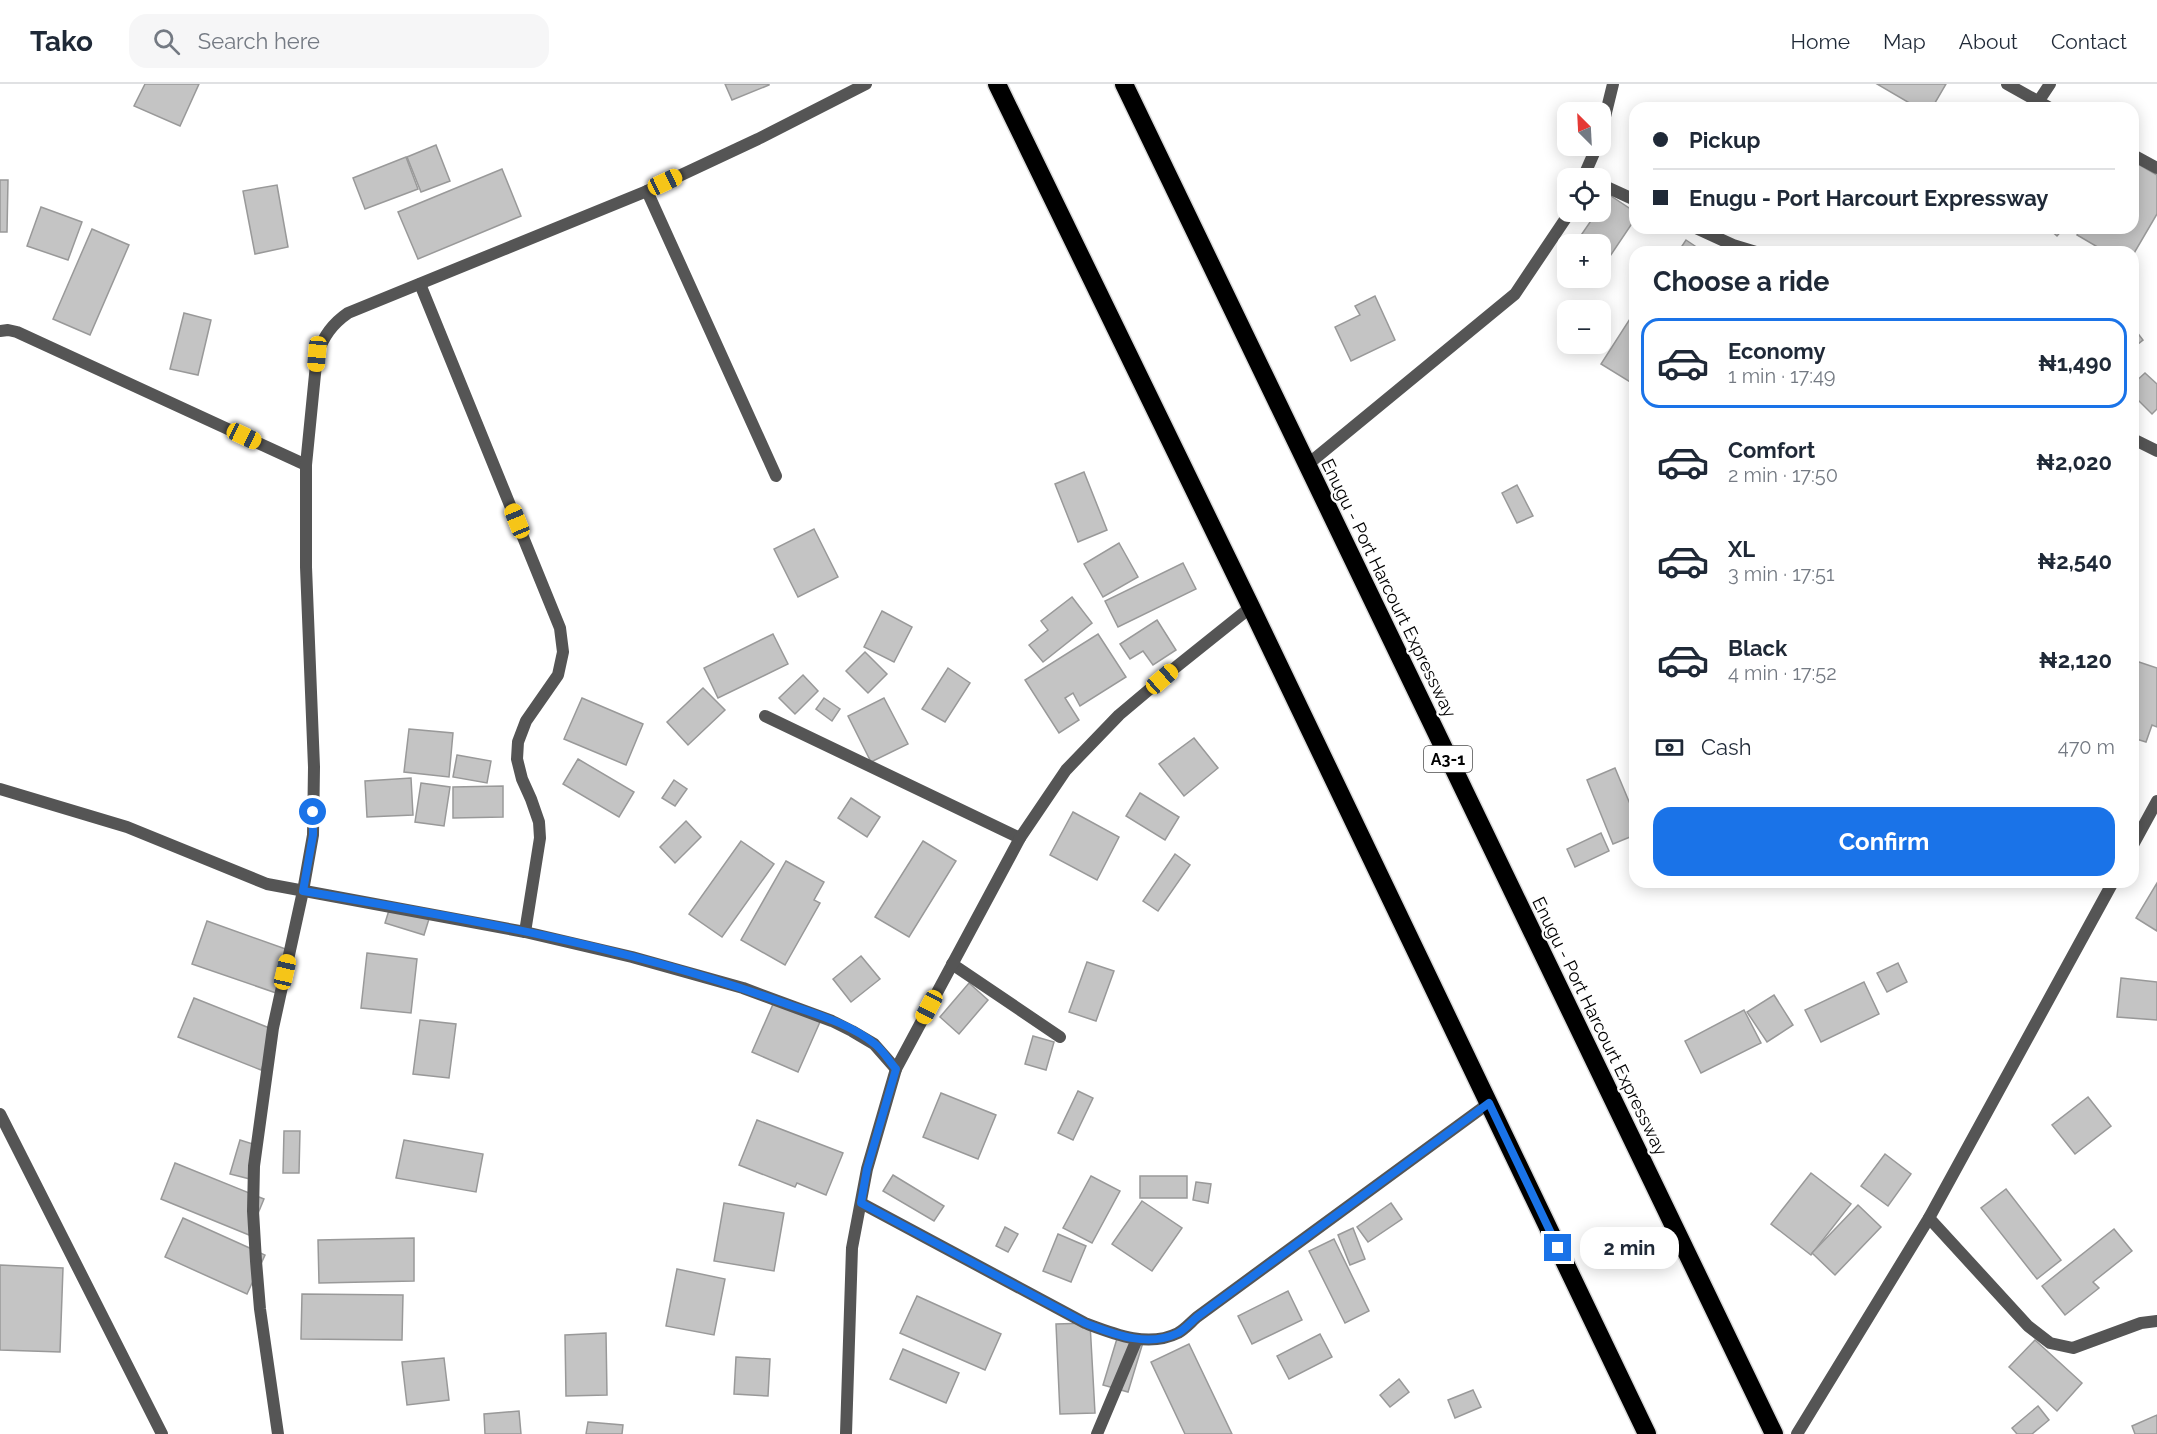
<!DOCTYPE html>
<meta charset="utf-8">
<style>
body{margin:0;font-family:Raleway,sans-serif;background:#f6f6f7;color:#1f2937;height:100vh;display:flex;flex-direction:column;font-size:22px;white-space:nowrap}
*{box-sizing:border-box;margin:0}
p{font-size:20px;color:#747a83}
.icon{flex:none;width:33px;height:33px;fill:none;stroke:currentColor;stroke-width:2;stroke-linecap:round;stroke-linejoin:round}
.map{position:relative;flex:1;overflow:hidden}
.drawer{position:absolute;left:1629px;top:162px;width:510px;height:642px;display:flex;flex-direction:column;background:#fff;border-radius:18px;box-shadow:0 3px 15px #0003}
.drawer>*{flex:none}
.guide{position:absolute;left:1629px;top:18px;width:510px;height:132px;border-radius:18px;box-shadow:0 3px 15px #0003;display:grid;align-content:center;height:132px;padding:0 24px;background:#fff}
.needle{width:39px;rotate:336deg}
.fabs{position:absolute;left:1557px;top:18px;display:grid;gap:12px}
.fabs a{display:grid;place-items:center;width:54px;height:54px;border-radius:12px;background:#fff;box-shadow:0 3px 15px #0003;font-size:30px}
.end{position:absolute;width:27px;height:27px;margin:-14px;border:8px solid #1a73e8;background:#fff;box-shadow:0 0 0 3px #fff}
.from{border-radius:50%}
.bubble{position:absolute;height:42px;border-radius:18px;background:#fff;box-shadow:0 3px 15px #0003;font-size:20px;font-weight:700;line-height:42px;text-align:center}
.car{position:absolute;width:18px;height:36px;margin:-18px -9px;border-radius:8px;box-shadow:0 0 4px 2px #0007;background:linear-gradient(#f5c518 24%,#345 0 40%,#f5c518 0 76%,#345 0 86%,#f5c518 0)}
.guide b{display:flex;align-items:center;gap:21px;height:57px;font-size:22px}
.guide b+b{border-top:2px solid #e0e1e3}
.guide i{width:15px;height:15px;background:#1f2937}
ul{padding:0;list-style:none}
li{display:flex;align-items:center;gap:18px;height:90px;margin:0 12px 9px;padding:0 12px;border:3px solid transparent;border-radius:18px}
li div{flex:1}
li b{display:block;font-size:22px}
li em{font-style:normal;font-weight:700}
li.current{border-color:#1a73e8}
li>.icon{width:54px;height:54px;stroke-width:1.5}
h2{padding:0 24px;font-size:27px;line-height:72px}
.pay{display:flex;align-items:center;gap:15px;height:66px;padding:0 24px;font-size:22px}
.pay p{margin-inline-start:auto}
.cta{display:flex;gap:12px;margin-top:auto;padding:12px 24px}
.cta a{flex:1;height:69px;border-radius:18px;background:#1a73e8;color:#fff;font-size:24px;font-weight:700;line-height:69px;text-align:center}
header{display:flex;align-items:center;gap:36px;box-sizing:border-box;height:84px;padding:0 30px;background:#fff;border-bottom:2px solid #e0e1e3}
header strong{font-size:28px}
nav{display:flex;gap:33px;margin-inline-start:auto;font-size:21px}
.search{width:420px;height:54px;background:#f6f6f7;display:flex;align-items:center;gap:15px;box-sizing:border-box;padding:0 21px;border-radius:18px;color:#747a83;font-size:22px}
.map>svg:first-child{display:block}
.building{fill:#c4c4c4;stroke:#999;stroke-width:1.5}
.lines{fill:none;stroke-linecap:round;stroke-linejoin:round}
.highway-casing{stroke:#dbdbdb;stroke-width:21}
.street{stroke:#555;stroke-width:12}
.highway{stroke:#000;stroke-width:18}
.route{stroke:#1a73e8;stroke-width:8}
.labels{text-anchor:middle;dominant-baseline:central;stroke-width:4.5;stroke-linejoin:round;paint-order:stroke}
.shield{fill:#fff;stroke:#4c4c4c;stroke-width:1.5}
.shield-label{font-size:16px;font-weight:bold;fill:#000}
.street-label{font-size:18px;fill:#000;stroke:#fff}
</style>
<header>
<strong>Tako</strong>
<div class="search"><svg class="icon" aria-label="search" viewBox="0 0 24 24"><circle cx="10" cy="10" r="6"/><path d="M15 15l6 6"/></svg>Search here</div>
<nav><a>Home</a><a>Map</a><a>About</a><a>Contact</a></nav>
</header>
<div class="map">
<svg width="2157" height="1350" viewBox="0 0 2157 1350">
<rect width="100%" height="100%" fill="#fff"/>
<g class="building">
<polygon points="145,0 199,0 180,42 134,22"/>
<polygon points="725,0 769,0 769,1 732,16"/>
<polygon points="1877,0 1946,0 1932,24 1918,24"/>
<polygon points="436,61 450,97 421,108 407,73"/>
<polygon points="406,73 418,105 365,125 353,94"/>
<polygon points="2133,77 2157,91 2157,130 2133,171 2133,168 2106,168 2077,151 2081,144 2133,144"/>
<polygon points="502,85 521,132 418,175 398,128"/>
<polygon points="0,96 8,96 7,148 0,148"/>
<polygon points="277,101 288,163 255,170 243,107"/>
<polygon points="1608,110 1635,128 1635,135 1600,187 1600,160 1575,160 1597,128 1600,128 1600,121"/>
<polygon points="41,123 82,138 68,176 27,162"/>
<polygon points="2048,144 2064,144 2057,152"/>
<polygon points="92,145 129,161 90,251 53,235"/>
<polygon points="1686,156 1701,166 1699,168 1678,168"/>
<polygon points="1583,194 1596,194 1592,200"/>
<polygon points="1375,212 1395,256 1351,277 1335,243 1360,231 1355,222"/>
<polygon points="1635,227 1635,301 1601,280"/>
<polygon points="184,229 211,236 198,291 170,285"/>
<polygon points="2133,243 2143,256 2133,264"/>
<polygon points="2145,289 2157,300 2157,325 2152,330 2133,311 2133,300"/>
<polygon points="1084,388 1107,446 1078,458 1055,400"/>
<polygon points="1517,401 1533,432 1517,439 1502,409"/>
<polygon points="814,445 838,493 798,513 774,465"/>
<polygon points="1119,459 1138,493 1103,513 1084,480"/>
<polygon points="1183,479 1196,505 1118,543 1105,517"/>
<polygon points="1072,513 1092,539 1043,578 1029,561 1048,546 1041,537"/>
<polygon points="882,527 912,543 894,578 864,563"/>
<polygon points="1157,536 1176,566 1153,581 1143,567 1130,575 1120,560"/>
<polygon points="773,550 788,580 718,614 704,584"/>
<polygon points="1098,550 1126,593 1080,622 1073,609 1065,614 1079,636 1059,649 1025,596"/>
<polygon points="865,568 887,590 868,609 846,587"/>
<polygon points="2133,576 2157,584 2157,643 2152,641 2146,658 2133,654"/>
<polygon points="948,584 970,599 945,638 922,625"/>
<polygon points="803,591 818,607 795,630 779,614"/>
<polygon points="703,604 725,626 688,661 667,638"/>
<polygon points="582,614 643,640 626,681 564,655"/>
<polygon points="824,614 840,625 832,637 816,625"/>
<polygon points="884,614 908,660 871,678 848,632"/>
<polygon points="409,645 453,649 449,693 404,688"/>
<polygon points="1194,654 1218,684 1184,712 1159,680"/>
<polygon points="457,671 491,677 487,699 453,693"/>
<polygon points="578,675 634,708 619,733 563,700"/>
<polygon points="1615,684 1635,732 1635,751 1613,760 1587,696"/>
<polygon points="411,694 413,731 367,733 365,697"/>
<polygon points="674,696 687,705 675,722 662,714"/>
<polygon points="421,699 450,703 444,742 415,738"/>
<polygon points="503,702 503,733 453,734 453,703"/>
<polygon points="1140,709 1179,733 1165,756 1126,732"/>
<polygon points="851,714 880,733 867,753 838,734"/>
<polygon points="1073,728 1119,753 1097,796 1050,771"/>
<polygon points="686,737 701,753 675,779 660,763"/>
<polygon points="1601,749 1609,767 1575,783 1567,765"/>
<polygon points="741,757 774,780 722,853 689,830"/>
<polygon points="923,757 956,777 909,853 875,833"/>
<polygon points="1175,770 1190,781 1158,827 1143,817"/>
<polygon points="786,777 824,798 814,816 820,819 785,881 741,856"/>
<polygon points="2157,799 2157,847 2136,834"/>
<polygon points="390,823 429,835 424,851 385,839"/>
<polygon points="207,837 294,868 279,910 192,880"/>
<polygon points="367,869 417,875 411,929 361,924"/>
<polygon points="861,872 880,895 851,918 833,895"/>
<polygon points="1087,878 1114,887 1096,937 1069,928"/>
<polygon points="1898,879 1907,898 1887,908 1877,889"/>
<polygon points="2121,894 2157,898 2157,936 2117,933"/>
<polygon points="1864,898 1879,930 1821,958 1805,926"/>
<polygon points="969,899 988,916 959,950 940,933"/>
<polygon points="1774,911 1793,941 1767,958 1747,928"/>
<polygon points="194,914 277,947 261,986 178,953"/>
<polygon points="774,918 820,938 798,988 752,968"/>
<polygon points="1744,926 1761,959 1701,989 1685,957"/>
<polygon points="420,936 456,940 449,994 413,990"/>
<polygon points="1033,952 1054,958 1046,986 1025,980"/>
<polygon points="1078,1007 1093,1014 1073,1056 1058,1049"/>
<polygon points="941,1009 996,1031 978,1075 923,1053"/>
<polygon points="2088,1013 2111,1042 2075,1070 2052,1041"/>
<polygon points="757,1036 843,1069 826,1111 797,1099 795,1103 739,1081"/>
<polygon points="284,1047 300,1047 299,1089 283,1089"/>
<polygon points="240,1056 259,1062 250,1095 230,1090"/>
<polygon points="404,1056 483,1070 476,1108 396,1094"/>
<polygon points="1885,1070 1911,1090 1888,1122 1861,1102"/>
<polygon points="175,1079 264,1115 249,1151 161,1115"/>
<polygon points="1811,1089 1851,1120 1811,1171 1771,1140"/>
<polygon points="893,1091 944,1122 934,1137 883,1107"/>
<polygon points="1091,1092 1120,1107 1092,1159 1063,1144"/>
<rect x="1140" y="1092" width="47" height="22"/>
<polygon points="1196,1098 1211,1100 1208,1119 1193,1116"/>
<polygon points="2006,1105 2061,1176 2037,1195 1981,1124"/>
<polygon points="1142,1117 1182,1144 1152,1187 1112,1160"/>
<polygon points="724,1119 784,1129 774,1187 714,1177"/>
<polygon points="1391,1119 1402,1135 1368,1158 1357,1143"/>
<polygon points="1858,1121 1881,1143 1835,1191 1812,1169"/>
<polygon points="183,1134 265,1171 247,1210 165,1173"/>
<polygon points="1005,1143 1018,1150 1008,1168 996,1162"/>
<polygon points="1353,1144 1365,1175 1350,1181 1338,1151"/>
<polygon points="2114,1145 2132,1167 2093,1198 2099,1204 2065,1231 2042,1202"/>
<polygon points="1058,1150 1086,1162 1071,1198 1043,1187"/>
<polygon points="414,1154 414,1197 319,1199 318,1156"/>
<polygon points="1334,1155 1369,1227 1345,1239 1309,1167"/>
<polygon points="0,1181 63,1184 60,1268 0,1266"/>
<polygon points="677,1185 725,1195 714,1251 666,1242"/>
<polygon points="1288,1207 1302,1236 1252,1260 1238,1232"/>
<polygon points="302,1210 403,1211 402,1256 301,1255"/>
<polygon points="917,1212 1001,1250 985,1286 900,1249"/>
<polygon points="1090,1239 1095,1329 1060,1330 1056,1240"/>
<polygon points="1119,1248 1144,1255 1128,1308 1103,1301"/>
<polygon points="606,1249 607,1311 566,1312 565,1251"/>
<polygon points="1320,1250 1332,1273 1289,1295 1277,1272"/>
<polygon points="2035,1256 2082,1299 2057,1327 2009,1283"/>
<polygon points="1189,1260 1232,1350 1185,1350 1151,1278"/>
<polygon points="903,1265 959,1289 946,1319 890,1295"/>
<polygon points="736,1273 770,1275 768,1312 734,1310"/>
<polygon points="444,1274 449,1316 407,1321 402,1278"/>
<polygon points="1399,1295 1409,1308 1390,1323 1380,1311"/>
<polygon points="1473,1306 1481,1323 1455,1334 1448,1316"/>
<polygon points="2038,1322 2049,1336 2032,1350 2017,1350 2012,1344"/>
<polygon points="519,1327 521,1350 485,1350 484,1330"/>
<polygon points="2157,1331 2157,1350 2135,1350 2132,1342"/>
<polygon points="588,1338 623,1341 622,1350 586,1350"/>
</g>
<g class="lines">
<g class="highway-casing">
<g id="highway">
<polyline points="997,0 1251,523 1647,1350"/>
<polyline points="1124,0 1774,1350"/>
</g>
</g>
<g class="street">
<polyline points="2007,0 2050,24"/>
<polyline points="2038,18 2050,0"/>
<polyline points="1600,53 1613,0"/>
<polyline points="2133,71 2157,84"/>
<polyline points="1583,94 1597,62"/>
<polyline points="1600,100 1635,116"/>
<polyline points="647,107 776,392"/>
<polyline points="1696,144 1733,161 1756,168"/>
<polyline points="420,200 560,544 563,568 558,591 526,637 518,658 517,675 522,695 531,715 539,738 540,754 525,848"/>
<polyline points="0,247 8,246 17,248 306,381"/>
<polyline points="2133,355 2157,367"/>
<polyline points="1307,381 1515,210 1570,128"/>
<polyline points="765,632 1020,754"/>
<polyline points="0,705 127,743 267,800 525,848 632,873 743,904 832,937 852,947 874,960 896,985"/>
<polyline points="2133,761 2157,717"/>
<polyline points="952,880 1060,953"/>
<polyline points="0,1030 162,1350"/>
<path d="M861,1119l224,120c29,11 63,25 93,10 7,-4 13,-11 19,-16l292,-214"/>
<polyline points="1929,1134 2028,1242 2050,1259 2073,1264 2141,1239 2157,1237"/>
<path d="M278,1350l-18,-125 -4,-48 -3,-50 1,-45 19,-138 30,-137 10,-56 1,-68 -8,-200v-102l11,-111c7,-18 15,-30 31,-41l299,-122 111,-52 108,-55"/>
<polyline points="846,1350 852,1164 867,1085 896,985 1020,754 1066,686 1119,631 1176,583 1251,523"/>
<polyline points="1097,1350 1137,1255"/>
<polyline points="1797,1350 1929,1134 2113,798"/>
</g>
<use href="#highway" class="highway"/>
</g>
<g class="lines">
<path class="route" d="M313,728v23l-10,56c161,27 324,55 478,111 31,11 69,21 95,43 8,7 13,16 20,24l-29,100 -6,34 224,120c29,11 62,25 93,10 7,-4 13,-11 19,-16l292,-214 69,145"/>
</g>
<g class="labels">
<rect class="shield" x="1424" y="662" width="48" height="26" rx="4.5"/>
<g class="shield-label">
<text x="1448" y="675">A3-1</text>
</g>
<g class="street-label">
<text transform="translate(1389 504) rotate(64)">Enugu - Port Harcourt Expressway</text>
<text transform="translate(1600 942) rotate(64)">Enugu - Port Harcourt Expressway</text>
</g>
</g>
</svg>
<div class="fabs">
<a><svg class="needle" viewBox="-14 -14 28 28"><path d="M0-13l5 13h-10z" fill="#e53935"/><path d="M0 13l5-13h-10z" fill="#747a83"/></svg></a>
<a><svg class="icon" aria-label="locate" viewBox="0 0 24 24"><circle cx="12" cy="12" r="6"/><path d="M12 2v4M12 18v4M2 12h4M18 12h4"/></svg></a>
<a>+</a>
<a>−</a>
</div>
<i class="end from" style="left:313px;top:728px"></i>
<i class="end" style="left:1558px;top:1164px"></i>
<div class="bubble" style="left:1580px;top:1143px;width:99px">2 min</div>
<i class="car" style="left:665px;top:98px;rotate:65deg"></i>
<i class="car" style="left:317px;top:270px;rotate:185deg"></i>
<i class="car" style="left:244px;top:352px;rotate:115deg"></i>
<i class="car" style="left:517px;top:437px;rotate:338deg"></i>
<i class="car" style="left:1162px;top:595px;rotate:49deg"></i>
<i class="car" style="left:285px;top:888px;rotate:13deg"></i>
<i class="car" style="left:929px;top:923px;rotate:208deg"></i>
<div class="guide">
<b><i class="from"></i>Pickup</b>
<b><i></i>Enugu - Port Harcourt Expressway</b>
</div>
<section class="drawer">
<h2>Choose a ride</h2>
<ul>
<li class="current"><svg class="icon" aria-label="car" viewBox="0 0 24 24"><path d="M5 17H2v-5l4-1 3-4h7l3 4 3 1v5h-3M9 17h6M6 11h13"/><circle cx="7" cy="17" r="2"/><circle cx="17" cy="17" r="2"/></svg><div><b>Economy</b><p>1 min · 17:49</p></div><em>₦1,490</em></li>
<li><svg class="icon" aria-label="car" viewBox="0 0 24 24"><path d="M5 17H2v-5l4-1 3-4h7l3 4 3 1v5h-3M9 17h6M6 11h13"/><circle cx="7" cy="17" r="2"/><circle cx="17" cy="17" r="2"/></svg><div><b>Comfort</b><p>2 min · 17:50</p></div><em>₦2,020</em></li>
<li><svg class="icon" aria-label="car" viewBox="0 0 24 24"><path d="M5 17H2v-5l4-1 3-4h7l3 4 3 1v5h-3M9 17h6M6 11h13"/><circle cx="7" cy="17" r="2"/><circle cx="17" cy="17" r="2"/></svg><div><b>XL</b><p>3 min · 17:51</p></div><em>₦2,540</em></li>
<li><svg class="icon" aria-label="car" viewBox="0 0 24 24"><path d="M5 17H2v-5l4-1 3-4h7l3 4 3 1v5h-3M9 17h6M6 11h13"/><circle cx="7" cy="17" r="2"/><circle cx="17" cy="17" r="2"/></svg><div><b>Black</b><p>4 min · 17:52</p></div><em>₦2,120</em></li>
</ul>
<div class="pay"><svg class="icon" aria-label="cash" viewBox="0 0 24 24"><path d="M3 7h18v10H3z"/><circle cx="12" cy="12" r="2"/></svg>Cash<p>470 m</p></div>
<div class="cta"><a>Confirm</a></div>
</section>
</div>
